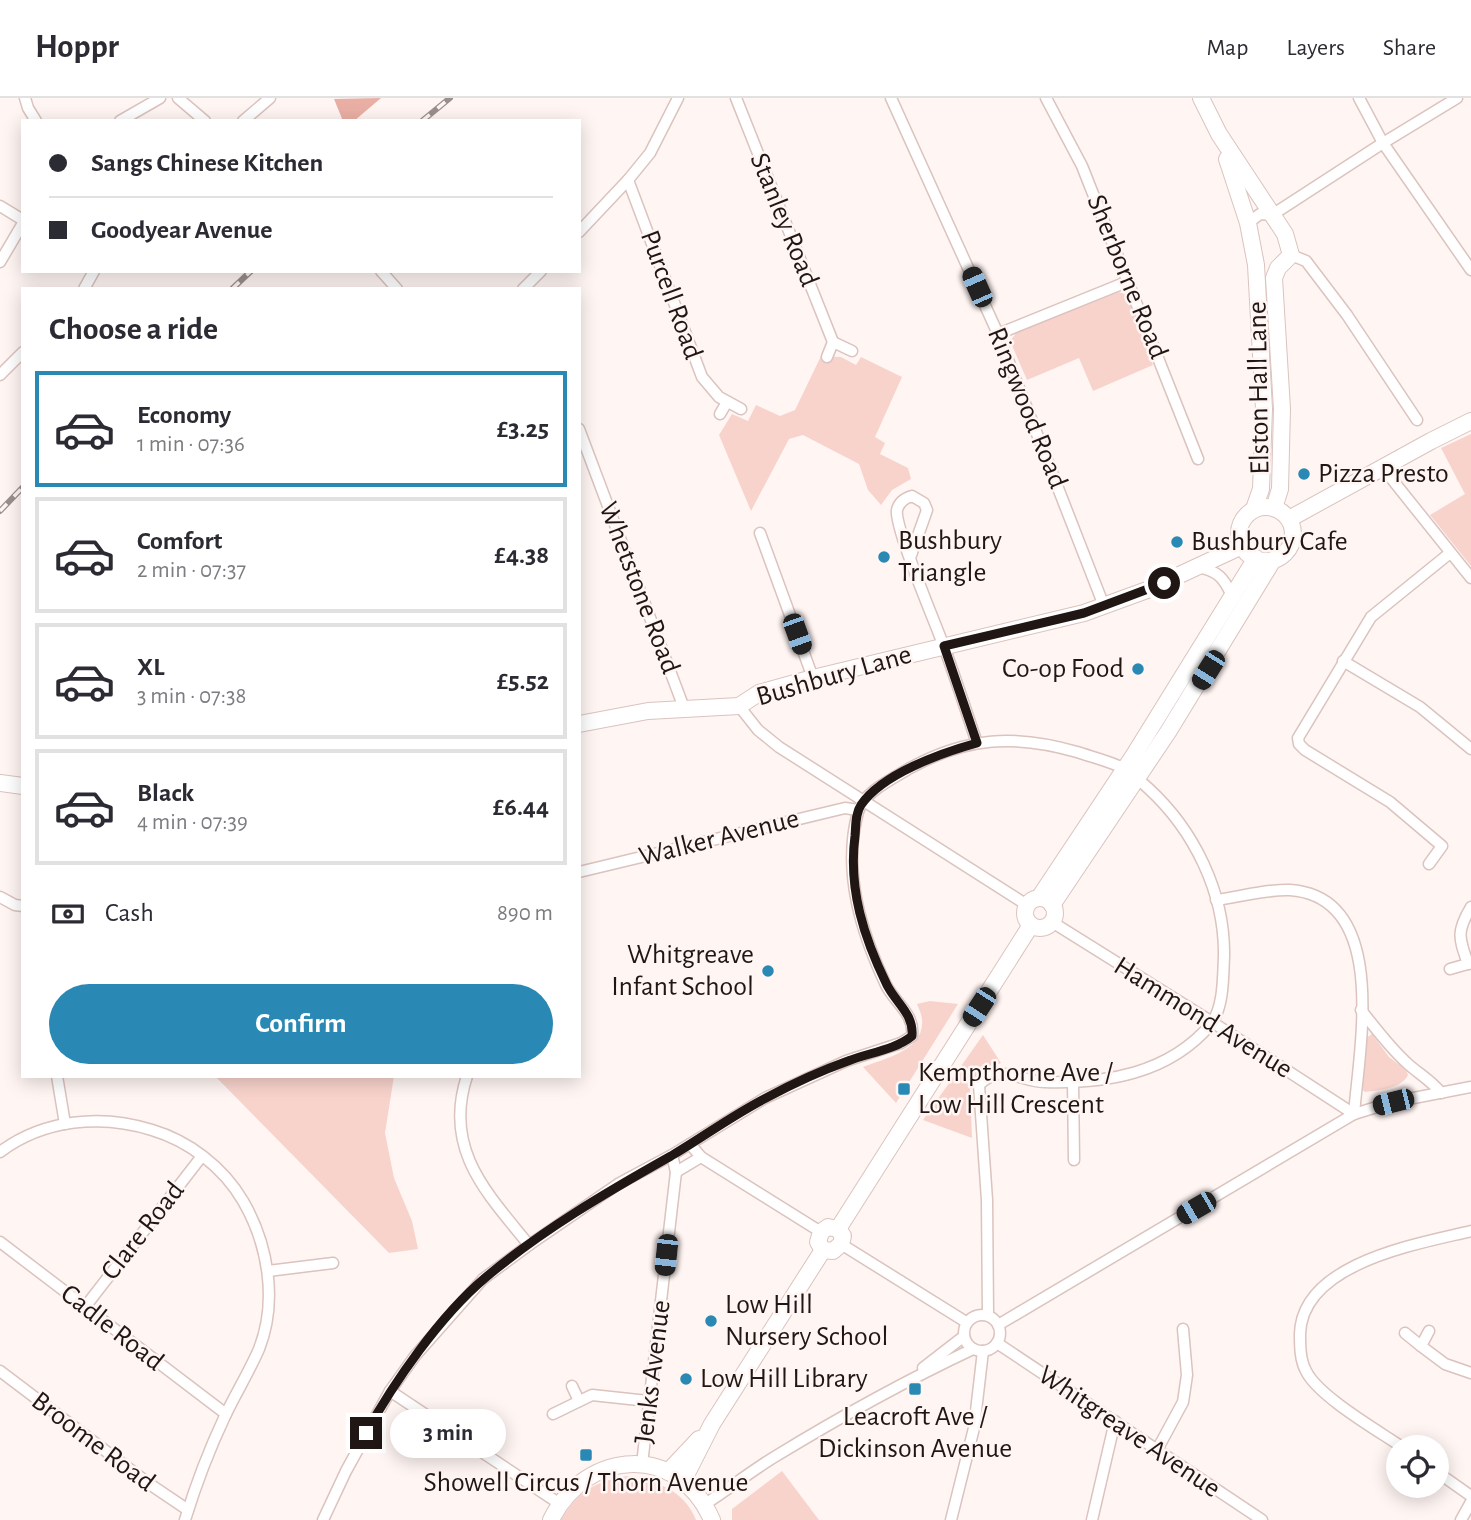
<!DOCTYPE html>
<meta charset="utf-8">
<style>
body{margin:0;font-family:"Alegreya Sans",sans-serif;background:#f7f7f7;color:#2b2b33;height:100vh;display:flex;flex-direction:column;font-size:26px;white-space:nowrap}
*{box-sizing:border-box;margin:0}
p{font-size:23px;color:#7c7c81}
.icon{flex:none;width:38px;height:38px;fill:none;stroke:currentColor;stroke-width:2;stroke-linecap:round;stroke-linejoin:round}
.map{position:relative;flex:1;overflow:hidden}
.drawer{position:absolute;left:21px;top:189px;width:560px;height:791px;display:flex;flex-direction:column;background:#fff;border-radius:0px;box-shadow:0 4px 18px #0003}
.drawer>*{flex:none}
.banner{position:absolute;left:21px;top:21px;width:560px;height:154px;border-radius:0px;box-shadow:0 4px 18px #0003;display:grid;align-content:center;height:154px;padding:0 28px;background:#fff}
.tools{position:absolute;left:1386px;top:1337px;display:grid;gap:14px}
.tools a{display:grid;place-items:center;width:63px;height:63px;border-radius:50%;background:#fff;box-shadow:0 4px 18px #0003;font-size:35px}
.end{position:absolute;width:32px;height:32px;margin:-16px;border:9px solid #201715;background:#fff;box-shadow:0 0 0 4px #fff}
.from{border-radius:50%}
.bubble{position:absolute;height:49px;border-radius:24px;background:#fff;box-shadow:0 4px 18px #0003;font-size:23px;font-weight:700;line-height:49px;text-align:center}
.car{position:absolute;width:21px;height:42px;margin:-21px -10px;border-radius:9px;box-shadow:0 0 5px 2px #0007;background:linear-gradient(#222 24%,#8ab4d8 0 40%,#222 0 76%,#8ab4d8 0 86%,#222 0)}
.banner b{display:flex;align-items:center;gap:24px;height:66px;font-size:26px}
.banner b+b{border-top:2px solid #e1e1e2}
.banner i{width:18px;height:18px;background:#2b2b33}
ul{padding:0;list-style:none}
li{display:flex;align-items:center;gap:21px;height:116px;margin:0 14px 10px;padding:0 14px;border:4px solid #e1e1e2;border-radius:0px}
li div{flex:1}
li b{display:block;font-size:26px}
li em{font-style:normal;font-weight:700}
li.on{border-color:#2a88b4}
li>.icon{width:63px;height:63px;stroke-width:1.5}
h2{padding:0 28px;font-size:32px;line-height:84px}
.pay{display:flex;align-items:center;gap:18px;height:77px;padding:0 28px;font-size:26px}
.pay p{margin-inline-start:auto}
.action{display:flex;gap:14px;margin-top:auto;padding:14px 28px}
.action a{flex:1;height:80px;border-radius:42px;background:#2a88b4;color:#fff;font-size:28px;font-weight:700;line-height:80px;text-align:center}
header{display:flex;align-items:center;gap:42px;box-sizing:border-box;height:98px;padding:0 35px;background:#fff;border-bottom:2px solid #e1e1e2}
header strong{font-size:33px}
nav{display:flex;gap:38px;margin-inline-start:auto;font-size:24px}
.map>svg:first-child{display:block}
.green{fill:#f8d3cc}
.forest{fill:#eaafa4}
.lines{fill:none;stroke-linecap:round;stroke-linejoin:round}
.street-casing{stroke:#dbc3be;stroke-width:13}
.secondary-casing{stroke:#dbc3be;stroke-width:18}
.street{stroke:#fff;stroke-width:10}
.secondary{stroke:#fff;stroke-width:16}
.rail-casing{stroke:#998f8d;stroke-width:6}
.rail{stroke:#fff5f3;stroke-width:3.5;stroke-dasharray:10;stroke-linecap:butt}
.route{stroke:#201715;stroke-width:9}
.poi-dot{fill:#2a88b4;stroke:#fff5f3;stroke-width:2.5}
.labels{text-anchor:middle;dominant-baseline:central;stroke-width:5;stroke-linejoin:round;paint-order:stroke}
.street-label{font-size:28px;fill:#201715;stroke:#fff5f3}
.poi-label{font-size:28px;fill:#201715;stroke:#fff5f3;text-anchor:start}
</style>
<header>
<strong>Hoppr</strong>
<nav><a>Map</a><a>Layers</a><a>Share</a></nav>
</header>
<div class="map">
<svg width="1471" height="1422" viewBox="0 0 1471 1422">
<rect width="100%" height="100%" fill="#fff5f3"/>
<g class="green">
<polygon points="1118,194 1126,196 1153,267 1093,293 1079,260 1027,282 1010,243 1017,234"/>
<polygon points="821,258 841,259 856,267 861,259 902,279 875,339 885,345 880,356 908,370 911,381 892,392 881,407 868,392 859,366 803,337 789,341 751,413 719,337 732,316 748,323 756,307 780,318 795,312"/>
<polygon points="1471,336 1471,468 1430,417 1465,396 1441,350"/>
<path d="M930,903l28,3 -62,99 -33,-36c21,-8 62,-17 59,-47 0,-5 -3,-11 -5,-16z"/>
<path d="M1372,936l17,23 17,13 2,5c-7,14 -29,15 -43,17l-5,-4 6,-50z"/>
<polygon points="983,937 1001,965 981,972 970,991 972,1040 923,1022"/>
<polygon points="215,978 394,978 385,1035 394,1080 412,1123 418,1151 389,1155"/>
<polygon points="782,1373 819,1422 732,1422 732,1411"/>
<path d="M627,1378c30,5 57,14 69,44h-135c17,-29 33,-38 66,-44z"/>
</g>
<polygon class="forest" points="381,0 354,23 343,23 334,1"/>
<g class="lines">
<g class="street-casing">
<g id="street">
<polyline points="25,0 28,10 36,23"/>
<polyline points="178,0 205,23"/>
<polyline points="736,0 833,244"/>
<polyline points="891,0 998,236 1104,508"/>
<polyline points="1046,0 1082,68 1198,361"/>
<polyline points="1359,0 1383,45 1471,172"/>
<polyline points="120,23 160,0"/>
<polyline points="243,23 270,0"/>
<polyline points="628,82 702,279 719,299 741,311"/>
<polyline points="0,108 23,122"/>
<polyline points="1248,125 1260,116 1272,117 1383,45 1457,0"/>
<polyline points="579,134 628,82 650,55 678,0"/>
<polyline points="1291,157 1306,163 1347,217 1417,322"/>
<polyline points="0,164 23,125"/>
<polyline points="381,173 397,191"/>
<polyline points="84,191 94,173"/>
<polyline points="523,191 541,173"/>
<polyline points="998,236 1129,183"/>
<polyline points="827,259 833,244 852,253"/>
<polyline points="0,277 23,254"/>
<polyline points="720,316 727,304"/>
<polyline points="579,331 684,610"/>
<polyline points="1383,370 1471,480"/>
<polyline points="760,435 813,580"/>
<path d="M910,460l17,-48 -3,-7 -12,-7c-7,2 -13,6 -15,14 -3,17 39,114 47,137 12,32 22,64 33,96"/>
<path d="M1198,469c20,4 26,11 34,29"/>
<polyline points="1343,563 1420,609 1471,651"/>
<polyline points="739,608 758,632 779,649 1027,807"/>
<polyline points="1429,766 1442,748 1390,704 1305,652 1299,646 1298,640 1371,519 1450,455"/>
<polyline points="579,774 845,710 858,712"/>
<polyline points="0,799 15,807 23,808"/>
<path d="M1216,802c24,-3 50,-11 74,-10 100,7 69,159 64,224"/>
<polyline points="1052,824 1212,924 1354,1016"/>
<path d="M1468,866c-9,-26 -12,-32 3,-57"/>
<polyline points="1450,871 1471,865"/>
<path d="M1361,912c15,19 29,38 47,54 11,10 24,17 33,29"/>
<polyline points="57,978 65,1026"/>
<path d="M467,978c-24,73 19,116 62,169"/>
<polyline points="1073,984 1074,1062"/>
<polyline points="690,1046 701,1059 821,1134"/>
<path d="M0,1054c44,-33 102,-38 152,-22 37,11 71,37 91,71 25,43 35,100 16,148 -10,23 -23,44 -34,67 -16,34 -29,68 -40,104"/>
<polyline points="676,1074 701,1059"/>
<polyline points="0,1144 226,1316"/>
<polyline points="841,1146 966,1224"/>
<polyline points="268,1173 333,1165"/>
<polyline points="85,1209 202,1058"/>
<circle cx="982" cy="1235" r="18"/>
<polyline points="998,1227 1354,1016 1393,1004 1471,989"/>
<polyline points="1429,1233 1421,1248 1445,1266 1471,1275"/>
<polyline points="1405,1235 1421,1248"/>
<polyline points="997,1245 1262,1422"/>
<polyline points="923,1270 963,1239"/>
<polyline points="0,1273 148,1385 188,1412"/>
<polyline points="572,1288 579,1303"/>
<polyline points="390,1293 560,1406"/>
<polyline points="553,1316 592,1297 648,1303"/>
<path d="M1402,1349c-25,-17 -84,-51 -96,-76 -6,-11 -6,-25 -6,-37 2,-71 117,-90 171,-103"/>
<polyline points="1157,1352 1183,1304 1187,1277 1183,1231"/>
<polyline points="642,1366 676,1074 672,1057"/>
<polyline points="1437,1374 1471,1398"/>
<path d="M705,1406c24,-15 46,-33 71,-48 64,-39 129,-75 197,-107"/>
<path d="M323,1422l23,-49 44,-80 25,-35 68,-77 46,-34 89,-61 54,-29 93,-57 81,-37 55,-18 11,-7c3,-22 -17,-33 -26,-51 -25,-53 -44,-114 -28,-173 5,-20 36,-34 52,-44 57,-31 105,-34 167,-16 15,5 32,9 46,16 9,5 17,13 25,20 46,42 77,105 76,168 -1,20 0,51 -13,68 -42,50 -106,60 -167,58 -27,-1 -42,-20 -65,3l8,115 1,115"/>
<polyline points="951,1422 974,1330 983,1253"/>
<polyline points="1092,1422 1115,1323"/>
<polyline points="1461,1422 1471,1404"/>
</g>
</g>
<g class="secondary-casing">
<g id="secondary">
<polyline points="1201,0 1219,36 1285,136 1291,157 1278,170 1274,180 1282,311 1280,391 1274,410"/>
<polyline points="1227,61 1248,125 1256,167 1264,311 1261,391 1254,411"/>
<circle cx="1266" cy="436" r="27"/>
<polyline points="1289,421 1431,343 1471,323"/>
<polyline points="579,626 648,613 739,608 759,595 813,580 1084,515 1147,492 1242,448"/>
<polyline points="0,685 23,688"/>
<polyline points="1039,800 1134,657 1256,460"/>
<circle cx="1040" cy="815" r="15"/>
<polyline points="1052,807 1168,634 1273,462"/>
<polyline points="838,1131 1031,827"/>
<polyline points="823,1152 818,1144 821,1134 828,1129 838,1131"/>
<polyline points="823,1152 833,1153 841,1146 843,1138 838,1131"/>
<polyline points="668,1374 699,1341"/>
<polyline points="683,1383 712,1326 823,1152"/>
<path d="M551,1422c35,-72 128,-77 161,0"/>
</g>
</g>
<use href="#street" class="street"/>
<use href="#secondary" class="secondary"/>
<g class="rail-casing">
<g id="rail">
<polyline points="422,23 450,0"/>
<polyline points="232,191 251,173"/>
<polyline points="0,413 23,389"/>
</g>
</g>
<use href="#rail" class="rail"/>
</g>
<g class="lines">
<path class="route" d="M366,1335c28,-51 74,-117 119,-155 57,-48 122,-86 186,-122 32,-19 62,-41 95,-58 26,-14 54,-27 82,-37 20,-8 47,-11 64,-25 2,-22 -16,-33 -25,-51 -23,-47 -39,-96 -32,-149 1,-10 0,-22 6,-31 21,-31 80,-52 116,-62l-33,-97 140,-33 80,-30"/>
</g>
<g class="poi-dot">
<circle cx="1304" cy="376" r="7"/>
<circle cx="1177" cy="444" r="7"/>
<circle cx="884" cy="459" r="7"/>
<circle cx="1138" cy="571" r="7"/>
<circle cx="768" cy="873" r="7"/>
<rect x="897" y="984" width="14" height="14" rx="3.5"/>
<circle cx="711" cy="1223" r="7"/>
<circle cx="686" cy="1281" r="7"/>
<rect x="908" y="1284" width="14" height="14" rx="3.5"/>
<rect x="579" y="1350" width="14" height="14" rx="3.5"/>
</g>
<g class="labels">
<g class="street-label">
<text transform="translate(784 122) rotate(68)">Stanley Road</text>
<text transform="translate(1127 179) rotate(68)">Sherborne Road</text>
<text transform="translate(671 197) rotate(70)">Purcell Road</text>
<text transform="translate(1259 290) rotate(-91)">Elston Hall Lane</text>
<text transform="translate(1027 310) rotate(68)">Ringwood Road</text>
<text transform="translate(639 490) rotate(69)">Whetstone Road</text>
<text transform="translate(834 578) rotate(-16)">Bushbury Lane</text>
<text transform="translate(719 740) rotate(-14)">Walker Avenue</text>
<text transform="translate(1203 920) rotate(32)">Hammond Avenue</text>
<text transform="translate(143 1133) rotate(-52)">Clare Road</text>
<text transform="translate(112 1230) rotate(38)">Cadle Road</text>
<text transform="translate(653 1274) rotate(-83)">Jenks Avenue</text>
<text transform="translate(1129 1334) rotate(34)">Whitgreave Avenue</text>
<text transform="translate(93 1344) rotate(37)">Broome Road</text>
</g>
<g class="poi-label">
<text x="1318" y="376">Pizza Presto</text>
<text x="898" y="443">Bushbury<tspan x="898" dy="32">Triangle</tspan></text>
<text x="1191" y="444">Bushbury Cafe</text>
<text x="1124" y="571" text-anchor="end">Co-op Food</text>
<text x="754" y="857" text-anchor="end">Whitgreave<tspan x="754" dy="32">Infant School</tspan></text>
<text x="918" y="975">Kempthorne Ave /<tspan x="918" dy="32">Low Hill Crescent</tspan></text>
<text x="725" y="1207">Low Hill<tspan x="725" dy="32">Nursery School</tspan></text>
<text x="700" y="1281">Low Hill Library</text>
<text x="915" y="1319" text-anchor="middle">Leacroft Ave /<tspan x="915" dy="32">Dickinson Avenue</tspan></text>
<text x="586" y="1385" text-anchor="middle">Showell Circus / Thorn Avenue</text>
</g>
</g>
</svg>
<div class="tools">
<a><svg class="icon" aria-label="locate" viewBox="0 0 24 24"><circle cx="12" cy="12" r="6"/><path d="M12 2v4M12 18v4M2 12h4M18 12h4"/></svg></a>
</div>
<i class="end from" style="left:1164px;top:485px"></i>
<i class="end" style="left:366px;top:1335px"></i>
<div class="bubble" style="left:390px;top:1311px;width:116px">3 min</div>
<i class="car" style="left:977px;top:189px;rotate:336deg"></i>
<i class="car" style="left:797px;top:536px;rotate:160deg"></i>
<i class="car" style="left:1208px;top:572px;rotate:212deg"></i>
<i class="car" style="left:979px;top:909px;rotate:213deg"></i>
<i class="car" style="left:1393px;top:1004px;rotate:256deg"></i>
<i class="car" style="left:1196px;top:1110px;rotate:240deg"></i>
<i class="car" style="left:666px;top:1157px;rotate:186deg"></i>
<div class="banner">
<b><i class="from"></i>Sangs Chinese Kitchen</b>
<b><i></i>Goodyear Avenue</b>
</div>
<section class="drawer">
<h2>Choose a ride</h2>
<ul>
<li class="on"><svg class="icon" aria-label="car" viewBox="0 0 24 24"><path d="M5 17H2v-5l4-1 3-4h7l3 4 3 1v5h-3M9 17h6M6 11h13"/><circle cx="7" cy="17" r="2"/><circle cx="17" cy="17" r="2"/></svg><div><b>Economy</b><p>1 min · 07:36</p></div><em>£3.25</em></li>
<li><svg class="icon" aria-label="car" viewBox="0 0 24 24"><path d="M5 17H2v-5l4-1 3-4h7l3 4 3 1v5h-3M9 17h6M6 11h13"/><circle cx="7" cy="17" r="2"/><circle cx="17" cy="17" r="2"/></svg><div><b>Comfort</b><p>2 min · 07:37</p></div><em>£4.38</em></li>
<li><svg class="icon" aria-label="car" viewBox="0 0 24 24"><path d="M5 17H2v-5l4-1 3-4h7l3 4 3 1v5h-3M9 17h6M6 11h13"/><circle cx="7" cy="17" r="2"/><circle cx="17" cy="17" r="2"/></svg><div><b>XL</b><p>3 min · 07:38</p></div><em>£5.52</em></li>
<li><svg class="icon" aria-label="car" viewBox="0 0 24 24"><path d="M5 17H2v-5l4-1 3-4h7l3 4 3 1v5h-3M9 17h6M6 11h13"/><circle cx="7" cy="17" r="2"/><circle cx="17" cy="17" r="2"/></svg><div><b>Black</b><p>4 min · 07:39</p></div><em>£6.44</em></li>
</ul>
<div class="pay"><svg class="icon" aria-label="cash" viewBox="0 0 24 24"><path d="M3 7h18v10H3z"/><circle cx="12" cy="12" r="2"/></svg>Cash<p>890 m</p></div>
<div class="action"><a>Confirm</a></div>
</section>
</div>
